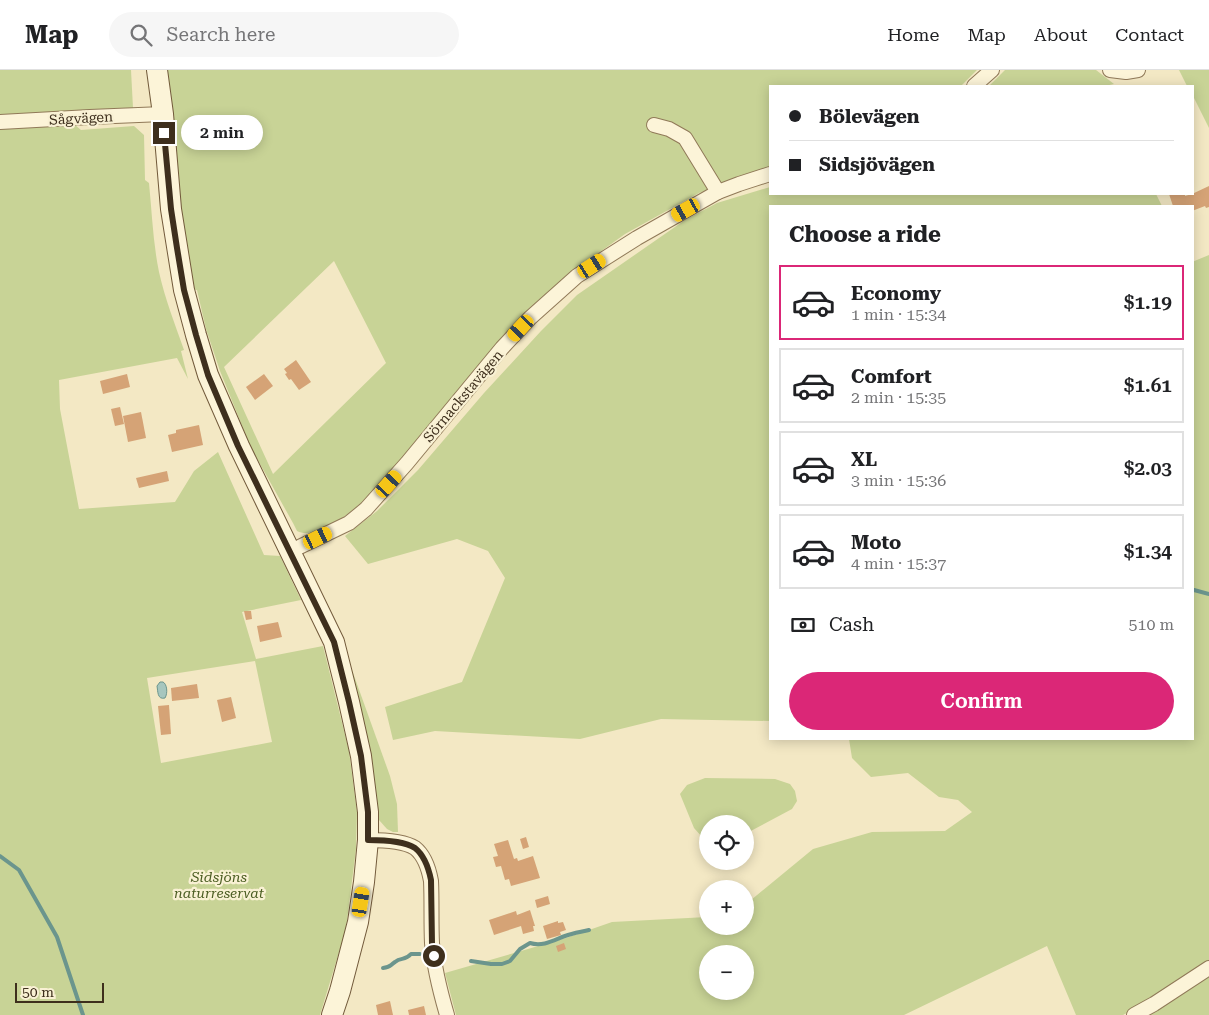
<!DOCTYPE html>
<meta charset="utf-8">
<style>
body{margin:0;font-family:"Roboto Serif",serif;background:#f6f6f6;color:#202124;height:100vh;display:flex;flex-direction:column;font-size:19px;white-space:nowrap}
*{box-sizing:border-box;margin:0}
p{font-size:16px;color:#757577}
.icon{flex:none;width:28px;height:28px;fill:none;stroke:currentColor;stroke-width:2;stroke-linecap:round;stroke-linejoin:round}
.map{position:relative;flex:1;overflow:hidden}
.drawer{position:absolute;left:769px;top:135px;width:425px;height:535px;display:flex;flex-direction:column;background:#fff;border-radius:0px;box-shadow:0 2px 12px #0003}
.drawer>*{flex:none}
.hud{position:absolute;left:769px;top:15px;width:425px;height:110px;border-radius:0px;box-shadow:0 2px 12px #0003;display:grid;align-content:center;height:110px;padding:0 20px;background:#fff}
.controls{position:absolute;left:699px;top:745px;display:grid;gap:10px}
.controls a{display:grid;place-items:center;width:55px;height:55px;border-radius:50%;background:#fff;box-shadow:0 2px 12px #0003;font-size:25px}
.scale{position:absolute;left:15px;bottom:12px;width:89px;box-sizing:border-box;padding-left:5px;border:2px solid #3e2f1d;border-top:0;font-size:14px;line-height:18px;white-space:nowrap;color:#3e2f1d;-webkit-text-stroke:4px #f9f1d4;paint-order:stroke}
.end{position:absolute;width:22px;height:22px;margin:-11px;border:6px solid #3e2f1d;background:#fff;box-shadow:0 0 0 2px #fff}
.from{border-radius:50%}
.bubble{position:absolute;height:35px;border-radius:18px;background:#fff;box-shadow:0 2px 12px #0003;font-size:16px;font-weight:600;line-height:35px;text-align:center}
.car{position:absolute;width:15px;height:30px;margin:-15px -8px;border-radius:6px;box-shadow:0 0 4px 1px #0007;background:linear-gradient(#f5c518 24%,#345 0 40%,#f5c518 0 76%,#345 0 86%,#f5c518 0)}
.hud b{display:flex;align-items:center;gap:18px;height:48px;font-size:19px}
.hud b+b{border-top:1px solid #e0e0e0}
.hud i{width:12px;height:12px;background:#202124}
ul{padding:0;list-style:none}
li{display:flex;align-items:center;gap:15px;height:75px;margin:0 10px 8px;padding:0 10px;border:2px solid #e0e0e0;border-radius:0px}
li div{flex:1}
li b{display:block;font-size:19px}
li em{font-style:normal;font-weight:600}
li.current{border-color:#db2777}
li>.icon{width:45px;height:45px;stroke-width:1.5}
h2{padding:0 20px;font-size:22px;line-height:60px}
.pay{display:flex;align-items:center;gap:12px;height:55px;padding:0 20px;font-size:19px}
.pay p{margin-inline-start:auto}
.cta{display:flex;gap:10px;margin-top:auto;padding:10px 20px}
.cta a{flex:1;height:58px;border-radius:30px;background:#db2777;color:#fff;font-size:20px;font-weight:600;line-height:58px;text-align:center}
header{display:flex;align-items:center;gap:30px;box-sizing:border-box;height:70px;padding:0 25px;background:#fff;border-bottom:1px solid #e0e0e0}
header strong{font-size:24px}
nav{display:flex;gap:28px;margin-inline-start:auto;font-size:18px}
.search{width:350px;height:45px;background:#f6f6f6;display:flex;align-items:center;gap:12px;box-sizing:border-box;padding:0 18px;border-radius:28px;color:#757577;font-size:19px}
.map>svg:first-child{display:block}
.green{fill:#c8d396;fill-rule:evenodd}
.water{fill:#a6c6be;stroke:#6b958d}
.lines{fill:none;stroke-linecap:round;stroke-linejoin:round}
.stream{stroke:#6b958d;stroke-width:4}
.building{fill:#d5a376}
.minor-casing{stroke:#907958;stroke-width:16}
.secondary-casing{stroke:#725a3b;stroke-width:22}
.minor{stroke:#fcf4d8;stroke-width:14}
.secondary{stroke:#fcf4d8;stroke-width:20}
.route{stroke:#3e2f1d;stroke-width:6}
.labels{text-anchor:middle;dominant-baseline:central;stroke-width:4.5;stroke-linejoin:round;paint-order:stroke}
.street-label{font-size:14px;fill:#3e2f1d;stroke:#f9f1d4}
.park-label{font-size:14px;font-style:italic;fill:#4b5d22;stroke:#f9f1d4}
</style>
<header>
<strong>Map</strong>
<div class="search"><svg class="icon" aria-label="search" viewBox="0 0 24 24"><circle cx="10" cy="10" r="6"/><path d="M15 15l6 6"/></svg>Search here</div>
<nav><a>Home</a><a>Map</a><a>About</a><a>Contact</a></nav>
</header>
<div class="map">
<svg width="1209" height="945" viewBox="0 0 1209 945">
<rect width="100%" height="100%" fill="#f3e8c4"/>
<g class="green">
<polygon points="0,0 131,0 133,38 0,46"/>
<path d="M164,0h813l-16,16h-191v82l-13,4 -58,21 -74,41 -61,44 -40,38 -157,183c-15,12 -50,42 -70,32l-4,-8 -42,-75 -31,-77 -14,-42 -9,-39 -6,-1zM334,191l52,102 -113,111 -49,-107z"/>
<polygon points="1005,0 1096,0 1114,14 1105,16 989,16"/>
<polygon points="1179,0 1209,0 1209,58 1193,26 1192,16 1187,16"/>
<path d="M69,50l12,10 53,-4 10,9 1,45 4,3c3,30 4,60 10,89 6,27 16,52 25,78l-3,1 7,28 -11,-21 -118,22 1,29 19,100 96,-7 19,-31 24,-19 46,103 16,1 21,44 -59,12 14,47 67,-13 26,105 8,61 -1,37 -10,80 -26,86h-320v-891zM255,591l17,81 -111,21 -14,-85z"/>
<polygon points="770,117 770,124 1156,124 1162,136 770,136 770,651 661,649 580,669 435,661 393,670 385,637 462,612 505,508 488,481 457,469 368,494 345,466 377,441 418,400 484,323 541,261 577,225 685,150 717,133"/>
<path d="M1209,185v707l-67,43 -19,10h-47l-29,-69 -143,69h-448l-11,-42 121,-35 46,-16 95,-5 1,9h37v-21l68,-56 59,-17 73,-1 27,-19 -14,-12 -19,-3 -31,-24 -37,4 -19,-19 -3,-19h343v-477zM708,884h37v37h-37z"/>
<polygon points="352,600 390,706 397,734 398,762 393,762 387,759 379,750 374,728 351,601"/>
<polygon points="705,708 775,709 790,714 795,721 797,731 792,739 745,764 745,754 708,754 707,768 702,767 694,758 680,724 687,715"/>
<polygon points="1209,905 1209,945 1144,945"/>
</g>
<path class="water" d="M160,612h3c4,2 5,11 2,16 -8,2 -7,-7 -8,-12z"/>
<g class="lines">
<g class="stream">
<polyline points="1192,521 1194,520 1209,524"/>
<polyline points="0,786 19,800 57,867 83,945"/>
<path d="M471,891l20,3h11l8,-3 10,-12 10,-6c13,4 24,-3 35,-7 8,-3 16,-4 24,-6"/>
<path d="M383,898c8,-1 6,-2 12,-6 6,-5 10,-1 16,-8h9"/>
</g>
</g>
<g class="building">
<polygon points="1209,116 1209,137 1206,138 1205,136 1192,141 1192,136 1173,136 1169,124 1185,124 1185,126 1192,124"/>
<polygon points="296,290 311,312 299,320 291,309 289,310 285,304 287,303 284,299"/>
<polygon points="127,304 130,317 103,324 100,311"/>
<polygon points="264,304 273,316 255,330 246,317"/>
<polygon points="120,337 124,354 115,356 111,339"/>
<polygon points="141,342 146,368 128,372 123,346"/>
<polygon points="199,355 203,375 172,382 168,365 176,363 176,360"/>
<polygon points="167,401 169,411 139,418 136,408"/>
<polygon points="244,541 251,541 252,549 246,550"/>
<polygon points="278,552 282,567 260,572 257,556"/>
<polygon points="197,614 199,628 172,631 171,618"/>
<polygon points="231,627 236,648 222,652 217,630"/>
<polygon points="169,635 171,664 161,665 158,636"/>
<polygon points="526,767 529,777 523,779 520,769"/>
<polygon points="508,770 514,789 517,788 518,791 533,786 540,808 511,816 509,809 505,810 501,796 496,797 493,787 498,786 494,774"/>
<polygon points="548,826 550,834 537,838 535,830"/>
<polygon points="530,840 535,856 533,856 534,861 523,864 521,856 494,865 489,850 516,841 517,845"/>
<polygon points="558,851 558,853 563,852 566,860 560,862 561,865 547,869 543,856"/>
<polygon points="564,873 566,879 558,882 556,876"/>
<polygon points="390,931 393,945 378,945 376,935"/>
<polygon points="424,936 426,945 409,945 408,940"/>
</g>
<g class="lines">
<g class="minor-casing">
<g id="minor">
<polyline points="1110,0 1126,2 1138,0"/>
<polyline points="974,16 992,0"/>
<polyline points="0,52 90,47 163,44"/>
<polyline points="654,55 669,59 685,68 718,122"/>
<polyline points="291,481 349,453 366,439 407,393 502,278 530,248 577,206 637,168 718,122 739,114 770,104"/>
<path d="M368,770c13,0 36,1 47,8 10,8 14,22 16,33 1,20 0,41 1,62 2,25 8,48 15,72"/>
<polyline points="1134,945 1154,934 1209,898"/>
</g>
</g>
<g class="secondary-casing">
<polyline id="secondary" points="157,0 163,44 171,139 184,220 196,265 208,305 239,376 334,572 349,632 361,686 368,742 368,770 364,812 358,852 340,921 332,945"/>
</g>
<use href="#minor" class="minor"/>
<use href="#secondary" class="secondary"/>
</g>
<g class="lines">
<path class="route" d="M164,63l7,76 6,39 7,42 12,45 12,40 30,71 96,196 15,60 12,54 7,56v28c13,0 36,1 47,8 10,8 14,22 16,32l1,64 2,12"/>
</g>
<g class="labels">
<g class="street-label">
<text transform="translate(81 48) rotate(-3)">Sågvägen</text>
<text transform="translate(463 326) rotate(-50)">Sörnackstavägen</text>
</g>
<g class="park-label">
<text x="219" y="807">Sidsjöns<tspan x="219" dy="16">naturreservat</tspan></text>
</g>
</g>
</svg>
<div class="controls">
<a><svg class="icon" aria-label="locate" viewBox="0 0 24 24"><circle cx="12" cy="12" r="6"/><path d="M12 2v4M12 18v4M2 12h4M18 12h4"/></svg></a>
<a>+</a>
<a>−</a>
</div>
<div class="scale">50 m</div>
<i class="end from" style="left:434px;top:886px"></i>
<i class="end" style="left:164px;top:63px"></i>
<div class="bubble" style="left:181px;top:45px;width:82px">2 min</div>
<i class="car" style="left:686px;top:140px;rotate:241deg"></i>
<i class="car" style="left:592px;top:196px;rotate:57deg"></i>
<i class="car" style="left:521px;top:258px;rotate:223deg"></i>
<i class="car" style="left:389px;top:414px;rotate:42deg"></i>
<i class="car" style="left:318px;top:468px;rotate:64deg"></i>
<i class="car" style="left:361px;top:832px;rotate:9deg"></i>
<div class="hud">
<b><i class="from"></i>Bölevägen</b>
<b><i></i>Sidsjövägen</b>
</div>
<section class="drawer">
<h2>Choose a ride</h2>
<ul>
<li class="current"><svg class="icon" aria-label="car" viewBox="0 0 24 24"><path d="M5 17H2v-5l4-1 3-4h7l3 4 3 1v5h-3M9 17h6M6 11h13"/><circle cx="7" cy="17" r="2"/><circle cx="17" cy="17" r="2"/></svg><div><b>Economy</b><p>1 min · 15:34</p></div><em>$1.19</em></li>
<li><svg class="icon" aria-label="car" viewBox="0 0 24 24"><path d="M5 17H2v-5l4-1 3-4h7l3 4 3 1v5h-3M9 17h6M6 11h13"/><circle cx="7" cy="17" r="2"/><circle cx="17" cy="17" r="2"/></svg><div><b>Comfort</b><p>2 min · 15:35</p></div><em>$1.61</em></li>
<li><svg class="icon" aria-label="car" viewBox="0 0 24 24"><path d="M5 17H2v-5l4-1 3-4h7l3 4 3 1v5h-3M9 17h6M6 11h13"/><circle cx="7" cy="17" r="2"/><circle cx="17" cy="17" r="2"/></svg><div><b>XL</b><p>3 min · 15:36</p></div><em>$2.03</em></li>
<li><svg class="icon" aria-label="car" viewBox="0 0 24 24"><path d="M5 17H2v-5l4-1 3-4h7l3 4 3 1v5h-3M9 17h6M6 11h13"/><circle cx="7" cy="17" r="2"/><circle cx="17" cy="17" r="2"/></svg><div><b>Moto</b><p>4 min · 15:37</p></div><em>$1.34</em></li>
</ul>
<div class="pay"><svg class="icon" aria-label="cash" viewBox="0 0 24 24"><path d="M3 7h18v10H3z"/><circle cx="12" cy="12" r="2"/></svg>Cash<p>510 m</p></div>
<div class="cta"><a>Confirm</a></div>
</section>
</div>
